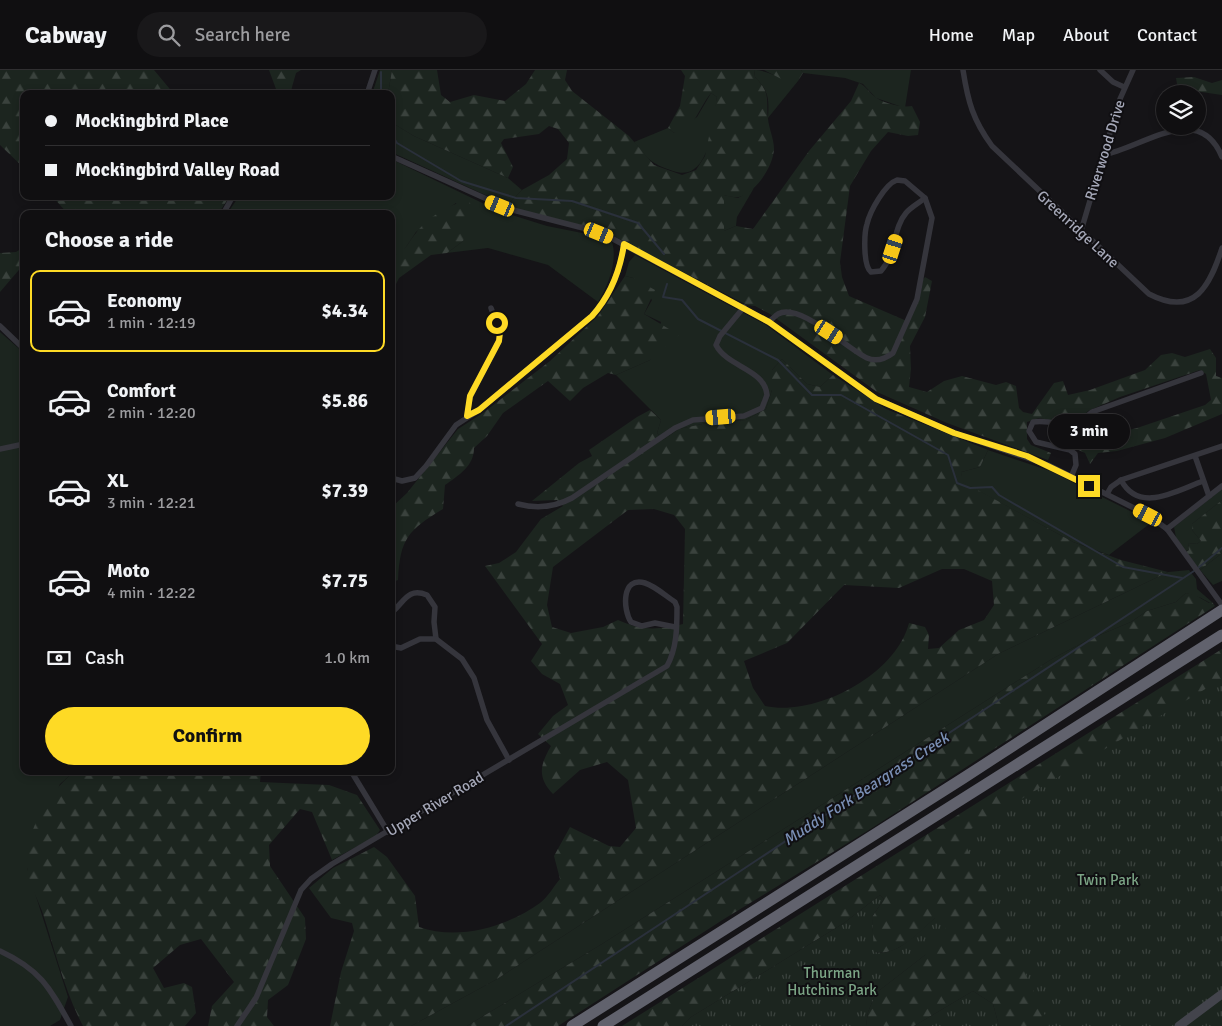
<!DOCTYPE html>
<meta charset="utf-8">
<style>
body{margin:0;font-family:Signika,sans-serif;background:#19181a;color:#f1f3f6;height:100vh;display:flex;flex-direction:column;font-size:19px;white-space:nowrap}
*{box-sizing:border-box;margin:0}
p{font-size:16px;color:#9c9c9f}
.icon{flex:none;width:28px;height:28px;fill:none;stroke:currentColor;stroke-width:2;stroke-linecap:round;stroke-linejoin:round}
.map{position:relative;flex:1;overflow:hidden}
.details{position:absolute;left:20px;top:140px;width:375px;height:565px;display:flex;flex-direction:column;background:#100f11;border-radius:10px;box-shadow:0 2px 8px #0003,0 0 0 1px #302f31}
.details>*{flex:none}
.banner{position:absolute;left:20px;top:20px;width:375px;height:110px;border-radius:10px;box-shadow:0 2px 8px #0003,0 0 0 1px #302f31;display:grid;align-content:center;height:110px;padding:0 25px;background:#100f11}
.fabs{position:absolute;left:1156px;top:15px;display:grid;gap:10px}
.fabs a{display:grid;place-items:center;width:50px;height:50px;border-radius:50%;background:#100f11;box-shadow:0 2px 8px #0003,0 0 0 1px #302f31;font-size:25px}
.end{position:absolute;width:22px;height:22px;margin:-11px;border:6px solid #feda25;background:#111;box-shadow:0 0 0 2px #111}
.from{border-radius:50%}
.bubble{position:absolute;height:35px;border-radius:18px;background:#100f11;box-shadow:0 2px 8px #0003,0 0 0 1px #302f31;font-size:16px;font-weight:800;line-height:35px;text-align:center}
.car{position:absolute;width:15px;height:30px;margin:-15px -8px;border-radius:6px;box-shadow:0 0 4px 1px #0007;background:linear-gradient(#f5c518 24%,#345 0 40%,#f5c518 0 76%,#345 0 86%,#f5c518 0)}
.banner b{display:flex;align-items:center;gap:18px;height:48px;font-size:19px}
.banner b+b{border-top:1px solid #302f31}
.banner i{width:12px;height:12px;background:#f1f3f6}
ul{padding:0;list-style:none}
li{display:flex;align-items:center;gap:15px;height:82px;margin:0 10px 8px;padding:0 15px;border:2px solid transparent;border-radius:10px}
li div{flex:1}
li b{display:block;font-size:19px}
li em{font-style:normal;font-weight:800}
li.current{border-color:#feda25}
li>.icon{width:45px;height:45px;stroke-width:1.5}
h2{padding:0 25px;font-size:22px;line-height:60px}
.pay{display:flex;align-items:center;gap:12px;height:55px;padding:0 25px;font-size:19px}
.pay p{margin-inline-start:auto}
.cta{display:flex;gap:10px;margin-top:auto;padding:10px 25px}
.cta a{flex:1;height:58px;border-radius:30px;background:#feda25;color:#111;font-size:20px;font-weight:800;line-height:58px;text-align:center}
header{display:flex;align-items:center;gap:30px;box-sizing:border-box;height:70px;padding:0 25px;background:#100f11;border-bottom:1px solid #302f31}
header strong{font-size:24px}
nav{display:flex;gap:28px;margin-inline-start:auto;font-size:18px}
.search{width:350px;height:45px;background:#19181a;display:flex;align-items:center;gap:12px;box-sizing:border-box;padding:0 18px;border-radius:28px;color:#9c9c9f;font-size:19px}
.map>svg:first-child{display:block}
.grass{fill:#1c251f}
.forest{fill:url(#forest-firs);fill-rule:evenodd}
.park{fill:url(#park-tufts)}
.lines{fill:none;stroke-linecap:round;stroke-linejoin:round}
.stream{stroke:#2a303b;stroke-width:2}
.street{stroke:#35353c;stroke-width:5.5}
.secondary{stroke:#43444c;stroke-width:9}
.highway{stroke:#61626d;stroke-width:11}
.route{stroke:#feda25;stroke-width:6}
.labels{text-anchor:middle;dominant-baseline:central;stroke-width:4;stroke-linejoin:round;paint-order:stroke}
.street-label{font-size:15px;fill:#a5a8b8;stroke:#100f12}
.park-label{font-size:15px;fill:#7ba485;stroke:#100f12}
.water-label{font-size:16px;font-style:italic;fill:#7a8fb5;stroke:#100f12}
</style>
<header>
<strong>Cabway</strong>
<div class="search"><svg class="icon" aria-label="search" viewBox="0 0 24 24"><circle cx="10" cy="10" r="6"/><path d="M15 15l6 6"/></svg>Search here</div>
<nav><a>Home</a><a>Map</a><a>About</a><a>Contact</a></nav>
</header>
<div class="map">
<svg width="1222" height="956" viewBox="0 0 1222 956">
<defs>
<pattern id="forest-firs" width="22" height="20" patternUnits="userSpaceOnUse" patternTransform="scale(1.25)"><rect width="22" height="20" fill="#1c251f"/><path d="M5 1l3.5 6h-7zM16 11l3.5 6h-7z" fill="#3a423d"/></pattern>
<pattern id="park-tufts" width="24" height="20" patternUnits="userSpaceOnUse" patternTransform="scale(1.25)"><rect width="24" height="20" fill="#1c251f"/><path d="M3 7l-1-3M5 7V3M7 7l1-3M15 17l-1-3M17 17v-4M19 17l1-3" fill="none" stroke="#3a423d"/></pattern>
</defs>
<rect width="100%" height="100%" fill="#151417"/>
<g class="grass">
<polygon points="380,0 392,0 388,24 372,24"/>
<path d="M754,0c17,0 27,12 44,11l-30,37c1,-20 1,-26 -13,-41z"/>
<polygon points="801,0 911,0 905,38 876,28 863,14 845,8 803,3"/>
<path d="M711,23l6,4c-4,24 -6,87 -44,74 -23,-8 -24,-11 -39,-29l34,-14 6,5 23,-16z"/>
<polygon points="391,52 414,66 508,108 522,120 507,135 391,82"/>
<path d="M391,89l108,52 48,15 55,11 10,5c6,19 -4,44 -14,60l-50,-37 -60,-17 -41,5 16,-12 -7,-38 -40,29 -14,21 -11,4v-43h-164l12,-18h152z"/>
<polygon points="754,118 737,147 736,156 724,161 724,125 738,128"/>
<polygon points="635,185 766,255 833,305 820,317 807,314 782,289 772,300 772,320 766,339 746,350 707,353 679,359 663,370 657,363 661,350 616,305 650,290 661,252 644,244 652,230 633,208 625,206 629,192"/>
<polygon points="0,262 24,283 24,701 75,701 60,714 27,798 68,927 60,950 50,956 0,956"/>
<polygon points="988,380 1050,401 1152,452 1109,485 1073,472 962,412 961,402 980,397"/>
<polygon points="1222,419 1222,430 1192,454 1192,460 1201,471 1197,474 1188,473 1189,480 1186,481 1176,468 1174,457"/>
<polygon points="1222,483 1222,511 1213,515 1200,500"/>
<polygon points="1189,500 1196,509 1197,519 1212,532 1210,533 1201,528 1186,523 1176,532 1147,541 1131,552 1088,570 1052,589 602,874 467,956 411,956 497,909 998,584 1168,502"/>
</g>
<g class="forest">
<polygon points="0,0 154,0 174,24 24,24 24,98 0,75"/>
<polygon points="269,0 301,0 296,3 290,24 275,24 276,19"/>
<path d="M392,0h45l4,25 9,7 24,-7 31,6 21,-17 9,-14h32l-2,10 7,11 57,45 25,29 28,10 14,-5 9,-14 12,-59 -6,-4c-13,16 -15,35 -37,40l-6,-5 12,-22 5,-30 -4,-6h73l1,7c16,17 11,21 13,42 1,10 6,20 6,30 -1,18 -18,43 -35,48 -4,1 -11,-1 -15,-2v36l12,-5 17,3 56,-78 42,-50 8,-18c7,3 10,9 15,13 8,7 28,12 38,10l8,16 -2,13 -10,1 -20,-4 -17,19 -21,35 -10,76 2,15 7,19 60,26 13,-41 3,-4 7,4 -7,36 -15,29 1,23 -2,18 18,5 17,-11 18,-5 34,9 10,-3 10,4 3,22 4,4 9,2 22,-31 9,-2 5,14 22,-5 55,-20 16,-15 11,-2 13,4 25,-8 6,9v18l6,2v36l-57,24 -48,13 -19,2 -8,11 -5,-11 -24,-11 4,-6 28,3 44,-11 68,-23 6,-5 -5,-26 -6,-4 -80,27 -32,14 -10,11 -8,2 -31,-6 -12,4v17l4,6 20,8 -3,7 -101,-37 -70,-31 -107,-78 -15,-8 -8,-1 -145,-75 -74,-17 -21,-8 15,-15 27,-15 18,-16 2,-16 -11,-14 -9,-3 -10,8 -35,5 -3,4 12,24 -5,11 -94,-42 -23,-14v-28h-3z"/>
<polygon points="764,0 801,0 803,3 798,11 787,12"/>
<polygon points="1194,7 1212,13 1222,10 1222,25 1181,19 1177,14 1176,8"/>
<polygon points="52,126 230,126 218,144 68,144"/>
<path d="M469,130l5,15 -11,26 -16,12 -16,2 -32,23 -8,16v-37c16,-6 15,-12 25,-24 12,-16 34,-29 53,-33z"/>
<polygon points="24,177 24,194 0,222 0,183 16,182"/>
<path d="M625,206l8,2 22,12 -11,24 35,21 -29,25 -34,15 -8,-2 -25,15 -13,13 -22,-20 -45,32 -16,23 -13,12c0,18 -15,27 -29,37l-2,24c-35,21 -43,30 -45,71l-5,2 -2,-4v-70l16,-15 51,-64 25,-16 67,-52 48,-45z"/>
<path d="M782,289l25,25 13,3 13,-12 53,34 102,41 -8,17 -19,5 2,10 110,60 48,18 47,12 -170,82 -501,325 -86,47h-81l11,-54 13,-41 -2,-8 -21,-5 -22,-30 24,-20 41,-21 13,10 28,39 4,31c39,14 88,0 121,-24 8,-6 14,-17 20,-24l-6,-23 16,-29 39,19 11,1 16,-19 -8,-48 -21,-18 -27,8 -27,24c-16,-17 -13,-29 -2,-48l-13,-12 15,-18 15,-11 -8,-21 -18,-10 -11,-13 11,-17 -57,-78 14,-3 17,-11 25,-33 22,-13 -6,-6 -25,1 47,-38 13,-7 -3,-6 48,-33 13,-7 11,10 -4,13 6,7 16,-11 28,-6 39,-3 20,-11 6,-19v-20zM654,439l20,6 11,14 -2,95c-26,6 -41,7 -65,-4l-15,7 -32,6 -19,-6 -5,-22 6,-38 75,-57zM942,499h22l28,12 2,24 -10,15 -25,10 -20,18 -11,1 1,-14 -4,-8 -16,-4c-13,52 -93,94 -144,83l-12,-18 -9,-27 43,-18 57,-58 55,3z"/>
<polygon points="1222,430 1222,483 1200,500 1186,482 1189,480 1188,473 1197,474 1201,471 1192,460 1192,454"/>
<polygon points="1186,523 1195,525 1209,533 1212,532 1215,536 872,758 724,849 558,956 467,956 602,874 1052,589 1088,570 1131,552 1147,541 1176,532"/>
<path d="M1222,579v338l-52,39h-171l-6,-22 -20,-13 -59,35h-48l2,-14 8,-19 49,-38 10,-37c-17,15 -37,39 -62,34l-1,-35 12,-18 -4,-4 -36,28 -153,94 -9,9h-60z"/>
<path d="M75,701h186l-1,11 69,3 28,10 23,35 -4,6 -44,24 -20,-48 -12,-3 -31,36 1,21 35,52 1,21 -18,46 -20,15 -1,17 7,9h-66l4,-20 22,-24 -33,-43 -21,6 -27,23 11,20 20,-5 8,4 4,26 -11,13h-102c-19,-36 -28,-76 -41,-115 -5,-13 -14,-30 -15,-44 -2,-36 21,-74 48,-96z"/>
</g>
<g class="park">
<polygon points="1222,609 1222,956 1050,956 961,765"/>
<path d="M880,825l4,4 -12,18 2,35c24,5 44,-20 61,-34h10l1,15 -21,22 -49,38 -8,19 -2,14h-184l9,-9 153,-94z"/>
<polygon points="973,921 993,934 999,956 914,956"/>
</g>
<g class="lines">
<g class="stream">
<polyline points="381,24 381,2"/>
<polyline points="391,63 397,73 461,111 516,128 572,131 638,153 664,184"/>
<polyline points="667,214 663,227 682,230 698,249 778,290 812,325 841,325 948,385 957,413 970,418 992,417 999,425 1123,497 1182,508"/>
<polyline points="1198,498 1222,478"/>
<polyline points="506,956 1194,501"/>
</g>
<g class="street">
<path d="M963,0c5,32 10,50 29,76l157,148c46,24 61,-9 73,-46"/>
<polyline points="1100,0 1113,12 1124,17"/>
<polyline points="367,24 375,0"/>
<path d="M1103,85c39,-7 96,-55 119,2"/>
<polyline points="391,86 509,139 583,158 613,169 769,252 876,329 954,363 1048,395 1148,445 1167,459 1222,535"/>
<path d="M897,110l8,1 20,17c-6,5 -14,9 -19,15 -13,15 -10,41 -25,58l-10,1c-8,-6 -7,-39 -4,-48 3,-13 18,-40 30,-44z"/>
<polyline points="223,144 233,126"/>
<polyline points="1081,161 1120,29 1133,0"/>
<path d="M769,252c2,-2 6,-6 9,-8 22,-12 69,35 89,44 9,4 18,1 26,-5l24,-54 15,-81 -7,-20"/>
<polyline points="0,256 24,279"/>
<polyline points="467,346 470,327 499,271 500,262 491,238"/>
<polyline points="0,379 24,374"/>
<polyline points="1195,386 1209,426"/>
<path d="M1071,407l5,-12 -1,-11 -5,-4 -34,-8 -7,-11 4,-9c30,-4 30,16 59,-10l109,-39"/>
<path d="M391,408l11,3 13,-3 11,-12 30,-41 23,-15 113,-94c18,-20 28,-45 32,-72"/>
<path d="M1121,410c18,34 55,11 82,1"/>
<polyline points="1107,424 1111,417 1121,410 1222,376"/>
<path d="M518,434c19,5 37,3 54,-6l103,-70 18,-8 51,-4 18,-8 5,-13c-2,-26 -40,-28 -51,-50l4,-9 24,-29"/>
<polyline points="1167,459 1222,416"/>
<path d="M391,543c13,-10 16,-26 36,-18l8,12 -1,15 2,17"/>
<polyline points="391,576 401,578 420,569 436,569 462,589 474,608 487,650 509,690"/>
<polyline points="351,701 388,762"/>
<path d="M0,881c41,19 50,37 71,75"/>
<path d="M237,956l19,-28 45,-108 10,-11 21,-15 335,-198c10,-18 10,-39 10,-59l-2,-5c-8,-5 -20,-16 -30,-19 -24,-7 -22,27 -14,39l11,4 13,-3 20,4"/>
</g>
<polyline class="secondary" points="1179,956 1222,924"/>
<g class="highway">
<polyline points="572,956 962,709 1222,540"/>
<polyline points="603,956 1222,565"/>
</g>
</g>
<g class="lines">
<path class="route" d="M497,253l3,9 -1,9 -29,55 -3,20 12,-6 113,-94c18,-20 28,-45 32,-72l145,78 107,77 78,34 73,23 62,30"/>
</g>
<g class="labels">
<g class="street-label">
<text transform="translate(1105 80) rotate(-73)">Riverwood Drive</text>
<text transform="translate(1078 159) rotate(43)">Greenridge Lane</text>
<text transform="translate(435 734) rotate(-31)">Upper River Road</text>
</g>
<g class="park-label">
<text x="1108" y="810">Twin Park</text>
<text x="832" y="903">Thurman<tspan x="832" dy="17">Hutchins Park</tspan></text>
</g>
<g class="water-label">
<text transform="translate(866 719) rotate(-33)">Muddy Fork Beargrass Creek</text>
</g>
</g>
</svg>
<div class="fabs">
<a><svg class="icon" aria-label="layers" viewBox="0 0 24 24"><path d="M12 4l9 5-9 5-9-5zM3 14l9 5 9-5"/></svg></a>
</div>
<i class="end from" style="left:497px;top:253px"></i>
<i class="end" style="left:1089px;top:416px"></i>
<div class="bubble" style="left:1048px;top:344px;width:82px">3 min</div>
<i class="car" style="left:500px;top:136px;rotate:292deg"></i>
<i class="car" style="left:599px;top:163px;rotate:112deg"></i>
<i class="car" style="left:893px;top:179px;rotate:18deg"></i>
<i class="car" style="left:829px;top:262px;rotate:123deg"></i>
<i class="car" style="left:721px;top:347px;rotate:265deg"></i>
<i class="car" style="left:1148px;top:445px;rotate:297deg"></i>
<div class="banner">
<b><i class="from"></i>Mockingbird Place</b>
<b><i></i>Mockingbird Valley Road</b>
</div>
<section class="details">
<h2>Choose a ride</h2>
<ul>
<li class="current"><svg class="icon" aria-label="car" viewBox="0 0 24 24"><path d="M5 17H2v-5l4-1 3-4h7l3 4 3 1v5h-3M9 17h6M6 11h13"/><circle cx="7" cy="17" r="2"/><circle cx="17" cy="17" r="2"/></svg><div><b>Economy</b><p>1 min · 12:19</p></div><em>$4.34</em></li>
<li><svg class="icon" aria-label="car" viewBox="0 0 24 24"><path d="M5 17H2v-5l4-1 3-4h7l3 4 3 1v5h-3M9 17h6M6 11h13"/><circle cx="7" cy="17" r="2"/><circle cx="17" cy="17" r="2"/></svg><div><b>Comfort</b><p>2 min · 12:20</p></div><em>$5.86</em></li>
<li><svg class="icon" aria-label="car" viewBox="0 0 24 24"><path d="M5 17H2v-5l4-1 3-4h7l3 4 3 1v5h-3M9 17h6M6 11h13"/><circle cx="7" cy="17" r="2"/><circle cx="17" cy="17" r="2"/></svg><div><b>XL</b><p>3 min · 12:21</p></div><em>$7.39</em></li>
<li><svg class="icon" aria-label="car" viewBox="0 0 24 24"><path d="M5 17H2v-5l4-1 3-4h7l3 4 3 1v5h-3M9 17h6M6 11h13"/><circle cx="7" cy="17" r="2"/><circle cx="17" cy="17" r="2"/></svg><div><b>Moto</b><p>4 min · 12:22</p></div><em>$7.75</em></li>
</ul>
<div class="pay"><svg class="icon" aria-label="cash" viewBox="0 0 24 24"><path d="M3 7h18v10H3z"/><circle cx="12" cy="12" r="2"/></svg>Cash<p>1.0 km</p></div>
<div class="cta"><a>Confirm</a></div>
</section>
</div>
